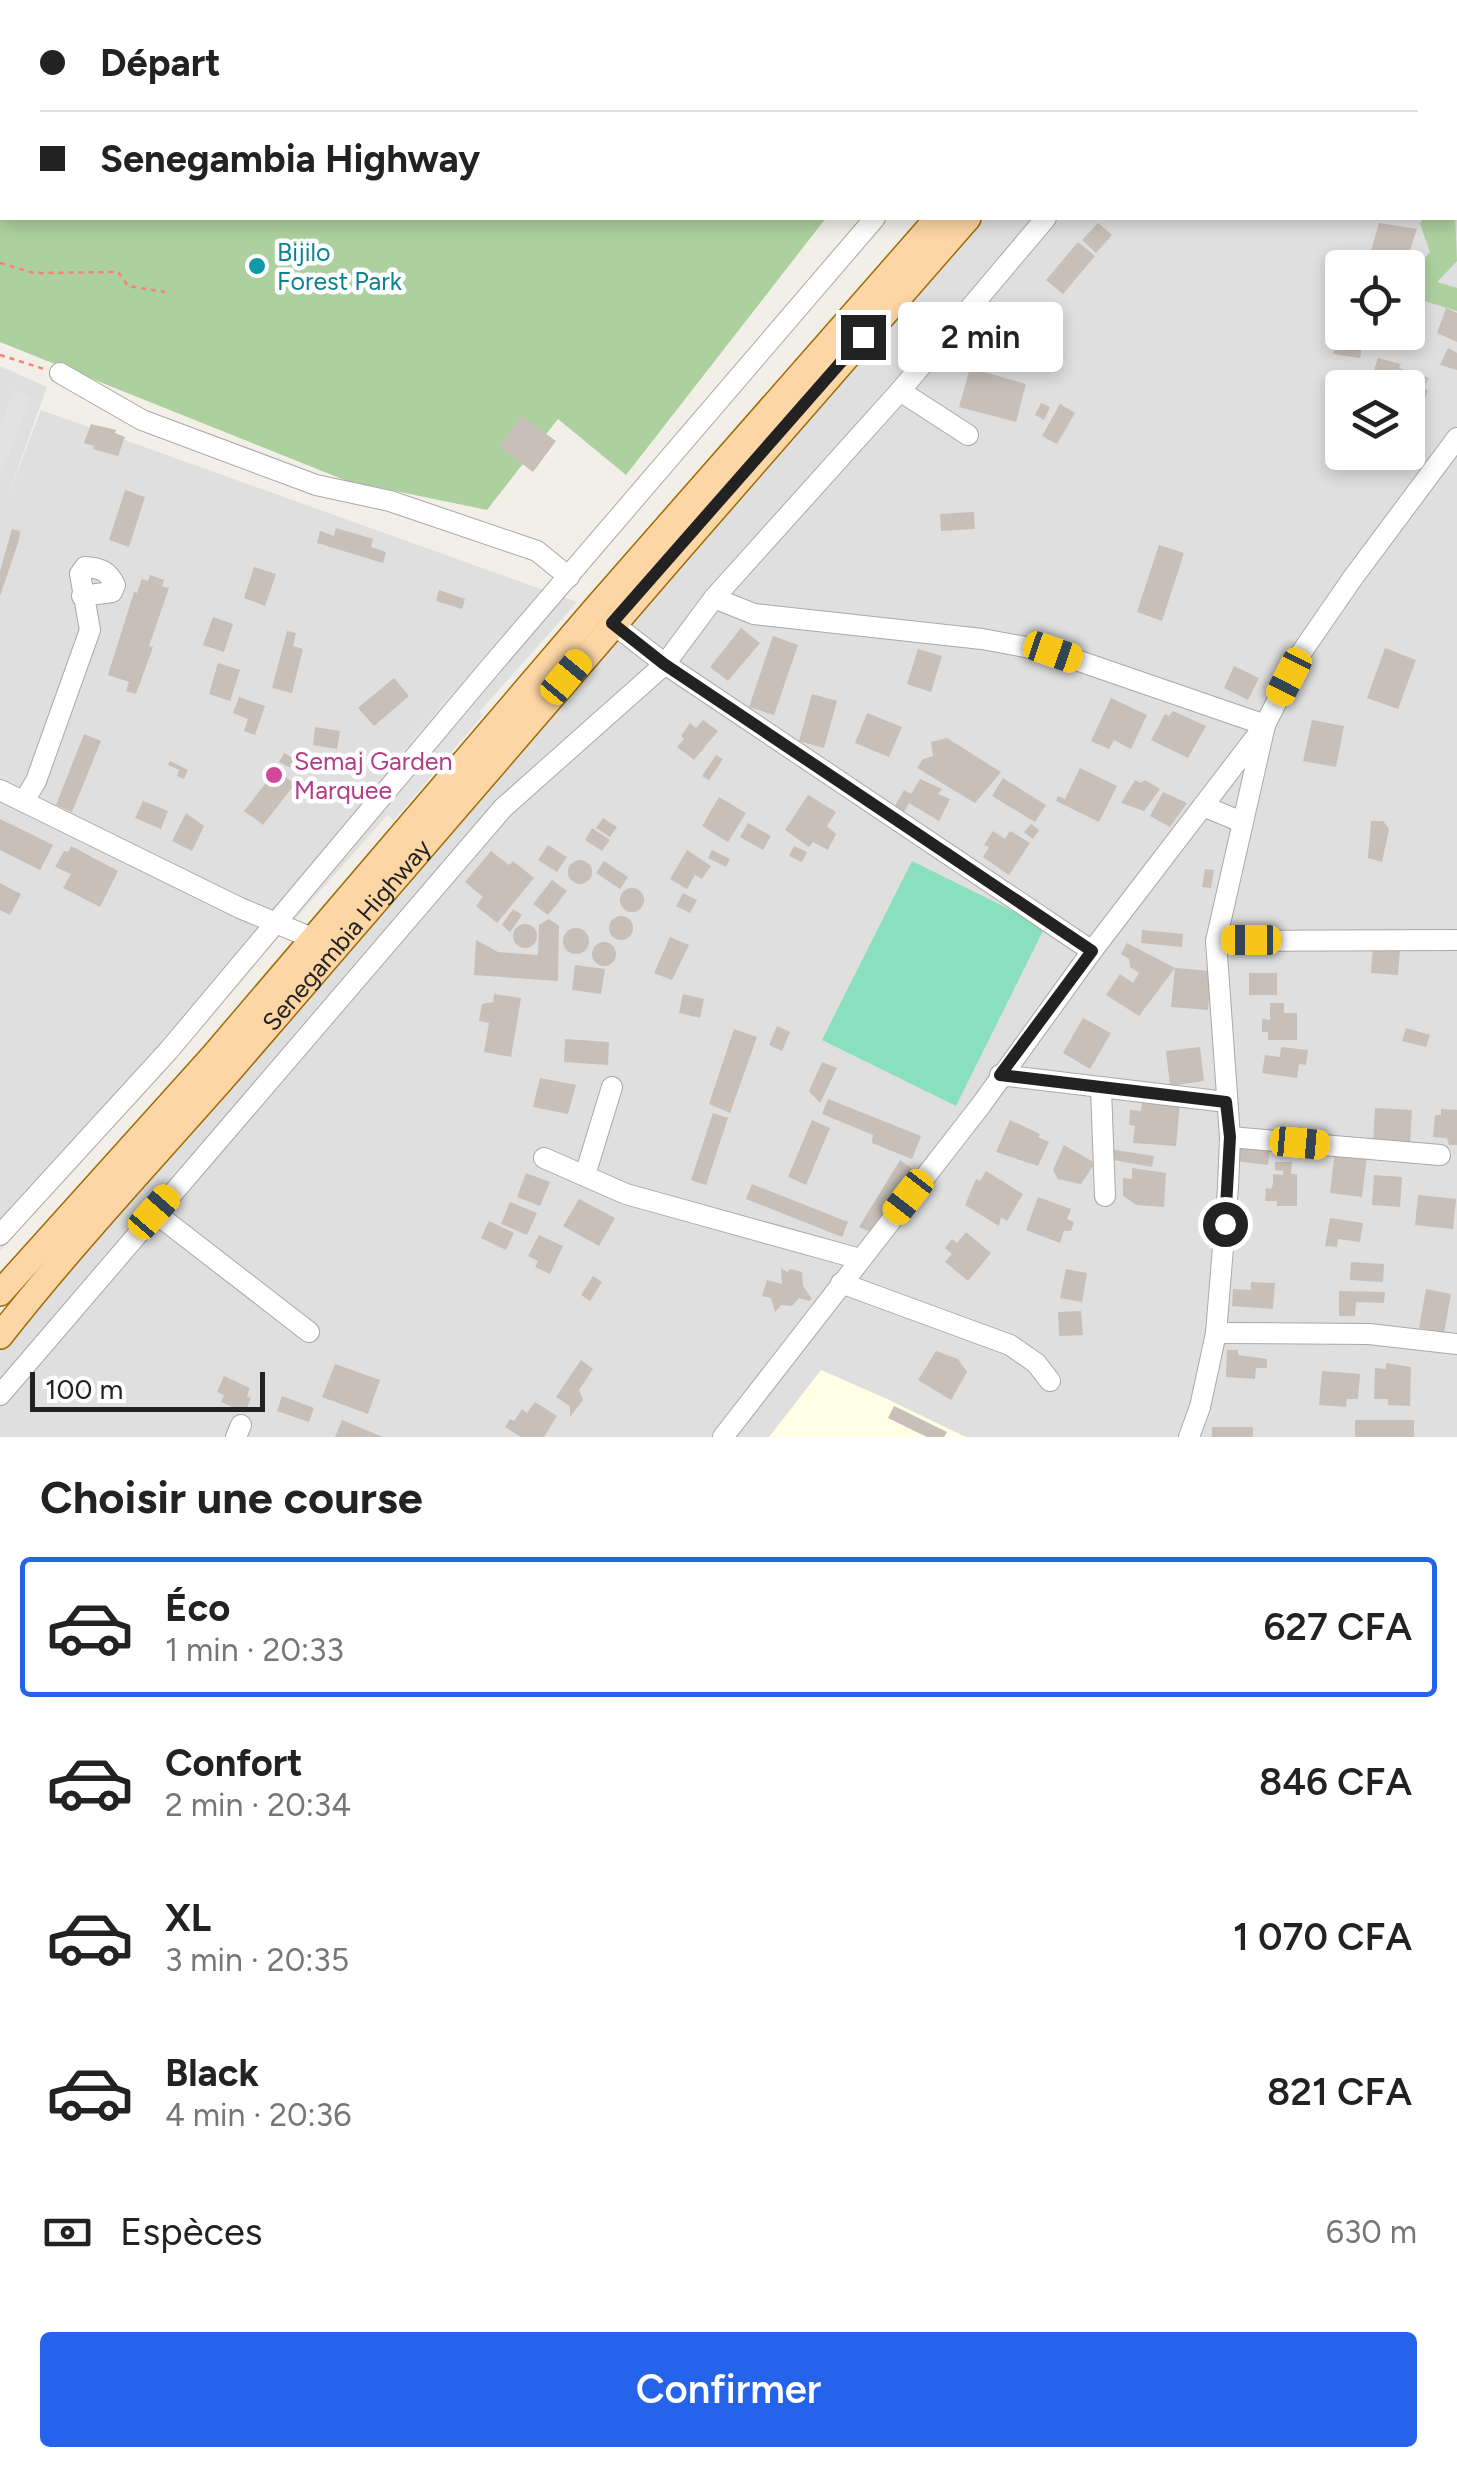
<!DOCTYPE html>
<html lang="fr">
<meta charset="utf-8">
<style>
body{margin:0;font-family:Figtree,sans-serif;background:#f6f6f6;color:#222;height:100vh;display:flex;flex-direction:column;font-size:38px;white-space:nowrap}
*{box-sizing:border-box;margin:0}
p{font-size:32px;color:#767676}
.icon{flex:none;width:55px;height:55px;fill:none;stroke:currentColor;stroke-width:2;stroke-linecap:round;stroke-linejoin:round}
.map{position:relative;height:1437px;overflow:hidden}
.details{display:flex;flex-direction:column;background:#fff;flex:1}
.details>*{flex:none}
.top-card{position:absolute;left:0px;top:0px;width:1458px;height:220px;box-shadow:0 5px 15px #0003;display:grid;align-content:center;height:220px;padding:0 40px;background:#fff}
.controls{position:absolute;left:1325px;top:250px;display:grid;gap:20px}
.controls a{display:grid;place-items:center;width:100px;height:100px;border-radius:10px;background:#fff;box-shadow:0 5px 15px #0003;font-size:50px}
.scale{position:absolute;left:30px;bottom:25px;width:235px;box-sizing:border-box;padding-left:10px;border:5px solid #222;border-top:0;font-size:28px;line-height:35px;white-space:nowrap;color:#222;-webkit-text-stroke:8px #fff;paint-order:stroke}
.end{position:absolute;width:45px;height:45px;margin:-22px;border:12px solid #222;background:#fff;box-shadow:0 0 0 5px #fff}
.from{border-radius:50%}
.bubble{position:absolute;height:70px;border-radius:10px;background:#fff;box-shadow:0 5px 15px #0003;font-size:32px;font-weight:600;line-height:70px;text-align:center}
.car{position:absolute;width:30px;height:60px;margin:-30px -15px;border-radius:12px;box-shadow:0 0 8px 2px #0007;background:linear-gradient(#f5c518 24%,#345 0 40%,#f5c518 0 76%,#345 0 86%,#f5c518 0)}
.top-card b{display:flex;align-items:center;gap:35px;height:95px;font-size:38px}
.top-card b+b{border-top:2px solid #e0e0e0}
.top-card i{width:25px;height:25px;background:#222}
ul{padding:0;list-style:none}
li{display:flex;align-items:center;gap:30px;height:140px;margin:0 20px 15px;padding:0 20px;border:5px solid transparent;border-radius:10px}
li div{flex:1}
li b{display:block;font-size:38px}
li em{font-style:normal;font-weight:600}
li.active{border-color:#2563eb}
li>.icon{width:90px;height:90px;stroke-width:1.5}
h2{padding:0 40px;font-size:45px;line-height:120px}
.pay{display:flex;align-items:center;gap:25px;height:110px;padding:0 40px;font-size:38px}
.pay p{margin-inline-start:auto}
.cta{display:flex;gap:20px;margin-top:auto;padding:20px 40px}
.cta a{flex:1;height:115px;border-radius:10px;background:#2563eb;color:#fff;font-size:40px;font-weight:600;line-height:115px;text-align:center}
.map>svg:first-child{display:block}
.residential{fill:#e0dfdf;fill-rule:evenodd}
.education{fill:#ffffe5}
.forest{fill:#add19e}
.pitch{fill:#88e0be}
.parking{fill:#e2e2e2}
.building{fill:#c7bfb8}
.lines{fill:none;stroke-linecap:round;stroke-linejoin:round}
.minor-casing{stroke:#a9a9a9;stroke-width:22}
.major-casing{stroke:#a06b00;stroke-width:28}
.path{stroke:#fa8072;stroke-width:2.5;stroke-dasharray:5 5;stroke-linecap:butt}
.minor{stroke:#fff;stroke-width:20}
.major{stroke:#fcd6a4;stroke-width:25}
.route{stroke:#222;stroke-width:12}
.culture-dot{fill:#0f9aa8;stroke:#fff;stroke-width:4}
.hotel-dot{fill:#d1479c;stroke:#fff;stroke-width:4}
.labels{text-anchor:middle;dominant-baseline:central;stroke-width:9;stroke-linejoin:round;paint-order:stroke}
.culture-label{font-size:25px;fill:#0d838f;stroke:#fff;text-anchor:start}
.hotel-label{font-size:25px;fill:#b23c85;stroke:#fff;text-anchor:start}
.street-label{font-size:25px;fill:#222;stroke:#fff}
</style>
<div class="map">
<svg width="1457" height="1437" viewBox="0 0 1457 1437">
<rect width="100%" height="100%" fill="#f2efe9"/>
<g class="residential">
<path d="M1159,0h298v1437h-1457v-92l972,-1127h483v-216h-298zM1342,268h66v64h-66zM1342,388h66v64h-66z"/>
<polygon points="0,366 47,387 8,496 41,410 577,602 0,1251"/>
</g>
<polygon class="education" points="821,1370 887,1399 966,1437 769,1437"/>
<g class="forest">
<polygon points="0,0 994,0 2,2 2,218 826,218 626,475 558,419 487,510 347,481 0,342"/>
<polygon points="1455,213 1457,261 1437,282 1457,288 1457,311 1408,296 1408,277 1430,252 1420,224 1423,218 1455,218"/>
</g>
<polygon class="pitch" points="912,861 1045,927 956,1106 822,1040"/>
<g class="parking">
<polygon points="14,391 31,397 0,478 0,427"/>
<polygon points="453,690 483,715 394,820 364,795"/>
</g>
<g class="building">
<polygon points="1098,223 1112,235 1096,253 1082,240"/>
<polygon points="1379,223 1417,229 1404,268 1366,268"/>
<polygon points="1078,242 1095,256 1063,294 1046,280"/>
<polygon points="1446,308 1457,313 1457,342 1437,333"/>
<polygon points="1341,318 1342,332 1365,332 1360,358 1333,354"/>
<polygon points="1448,348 1457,353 1457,370 1440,365"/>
<polygon points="1378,358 1401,364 1399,368 1429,378 1424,388 1428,391 1423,403 1419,402 1411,414 1408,412 1408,388 1368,388"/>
<polygon points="970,368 1026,384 1016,422 959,407"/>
<polygon points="1041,403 1050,407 1044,420 1035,415"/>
<polygon points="1060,404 1075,413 1057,444 1042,436"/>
<polygon points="521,416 556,441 533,472 499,447"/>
<polygon points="91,424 116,430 115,433 125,437 118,456 93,449 94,446 84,443"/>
<polygon points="125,490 145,497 129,547 109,540"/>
<polygon points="974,512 975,529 941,531 940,514"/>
<polygon points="336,528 373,539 371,547 386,552 383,563 317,543 320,531 334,536"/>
<polygon points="12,529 20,531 19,540 0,596 0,571"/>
<polygon points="1159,545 1184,553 1162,621 1137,612"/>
<polygon points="254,567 276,574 265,606 244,598"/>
<polygon points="150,575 164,580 162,586 169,588 149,646 153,647 136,694 126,691 129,682 108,675 134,592 137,593 142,579 148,581"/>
<polygon points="439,590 465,599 462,609 436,601"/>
<polygon points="213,617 233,624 224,652 203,645"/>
<polygon points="741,628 760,643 728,681 710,667"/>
<polygon points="287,631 296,633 293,646 303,649 292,693 272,688"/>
<polygon points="773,636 798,645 774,715 749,707"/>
<polygon points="1385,648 1416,660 1398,709 1367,698"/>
<polygon points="918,649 942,656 931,692 907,684"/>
<polygon points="218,663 240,670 230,701 209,694"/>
<polygon points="1234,666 1259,678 1248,700 1224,688"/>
<polygon points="394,678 409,696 374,726 358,708"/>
<polygon points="812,694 837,701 824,748 799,741"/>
<polygon points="239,697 265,706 255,735 244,731 248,719 233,713"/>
<polygon points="1111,698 1147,715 1131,749 1114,740 1109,749 1091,741"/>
<polygon points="1173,711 1206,726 1188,758 1151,740 1165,714 1169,716"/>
<polygon points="867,713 902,727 889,757 855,743"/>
<polygon points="703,720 718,731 694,760 677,747 684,739 681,736 690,723 696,728"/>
<polygon points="1312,720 1344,726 1336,767 1303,761"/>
<polygon points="315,727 340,731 337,749 313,745"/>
<polygon points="84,734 101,741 72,812 56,805"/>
<polygon points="947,738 1001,772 975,803 917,768 923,759 933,756 931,742"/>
<polygon points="284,753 306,765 301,773 279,762"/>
<polygon points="716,755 723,759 709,780 702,776"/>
<polygon points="170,761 188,770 184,779 177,776 179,770 168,765"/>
<polygon points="1080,768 1117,786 1099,822 1056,801 1058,796 1065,799"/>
<polygon points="276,770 295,784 263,825 244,811"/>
<polygon points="1003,778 1046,805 1035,822 992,796"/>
<polygon points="920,779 942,789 938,794 950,799 939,821 909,803 903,814 895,806 904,790 911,794"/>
<polygon points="1135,780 1141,783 1145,780 1160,789 1144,811 1121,803"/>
<polygon points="1163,792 1187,803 1170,827 1150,816"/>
<polygon points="808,795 836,812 827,826 836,834 828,850 813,842 809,847 785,830"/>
<polygon points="719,797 746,813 728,842 702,826"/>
<polygon points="143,801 168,811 161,829 135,818"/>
<polygon points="186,813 204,826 192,851 172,841"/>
<polygon points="603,818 617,827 610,837 596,828"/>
<polygon points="0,819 53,845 40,870 0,850"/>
<polygon points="1371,821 1383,821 1389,829 1382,862 1368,858"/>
<polygon points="748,823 771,836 763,850 740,837"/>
<polygon points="1031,824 1039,830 1033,839 1024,832"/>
<polygon points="592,828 610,840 602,851 585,840"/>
<polygon points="993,831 1005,839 1010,831 1030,843 1009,875 983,857 989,847 984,845"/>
<polygon points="548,845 567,857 557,872 538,860"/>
<polygon points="71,846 118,871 100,907 63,888 71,874 55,867 64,851 68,852"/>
<polygon points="794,846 807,852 802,862 789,856"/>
<polygon points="687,850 711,866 702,879 695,875 687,889 670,879"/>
<polygon points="712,850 730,859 726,867 708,858"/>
<polygon points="491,851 509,865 513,861 534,878 497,923 476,906 483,897 465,882"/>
<circle cx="580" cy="872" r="12"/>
<polygon points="604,861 628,877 620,889 596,873"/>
<polygon points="1205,869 1214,870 1211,888 1202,887"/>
<polygon points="552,880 567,891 548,915 533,904"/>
<polygon points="0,883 21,894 10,915 0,910"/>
<circle cx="632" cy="900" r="12"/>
<polygon points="683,893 697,900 690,913 676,906"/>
<polygon points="513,909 522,915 510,932 502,925"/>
<circle cx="621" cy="928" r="12"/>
<polygon points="549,919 559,926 558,981 474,975 476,940 498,952 538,955 539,925"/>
<circle cx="525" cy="936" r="12"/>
<circle cx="576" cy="941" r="13"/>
<polygon points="1142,930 1183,934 1182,947 1141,943"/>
<polygon points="670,937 689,945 672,980 654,973"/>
<circle cx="604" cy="954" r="12"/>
<polygon points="1127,943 1175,968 1139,1016 1106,995 1120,974 1133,983 1139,973 1130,967 1129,959 1121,954"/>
<polygon points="1373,946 1400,949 1398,975 1371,973"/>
<polygon points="575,965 605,969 601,994 572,990"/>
<polygon points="1175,968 1211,971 1208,1010 1171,1007"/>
<rect x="1249" y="973" width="28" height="22"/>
<polygon points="494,994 521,998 511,1057 484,1052 489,1023 479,1021 482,1004 493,1002"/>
<polygon points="683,994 704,999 700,1018 679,1013"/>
<polygon points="1270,1003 1284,1003 1284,1013 1297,1013 1297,1040 1268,1040 1268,1032 1262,1032 1262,1019 1270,1020"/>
<polygon points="1083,1018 1111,1033 1090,1069 1063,1053"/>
<polygon points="777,1026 790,1032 782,1051 769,1045"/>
<polygon points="1406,1028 1430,1035 1426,1047 1402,1041"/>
<polygon points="734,1029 757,1037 730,1113 709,1104"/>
<polygon points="565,1039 609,1042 608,1065 564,1062"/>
<polygon points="1200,1047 1204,1081 1170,1086 1166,1051"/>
<polygon points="1281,1047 1308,1050 1306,1065 1299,1064 1297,1078 1262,1073 1265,1055 1280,1057"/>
<polygon points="822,1062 837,1068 820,1103 809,1091"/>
<polygon points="540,1078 576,1085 568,1114 533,1107"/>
<polygon points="828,1099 921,1136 912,1159 872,1143 873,1135 822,1114"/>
<polygon points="1148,1101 1180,1103 1176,1146 1133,1143 1135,1126 1129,1125 1130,1110 1141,1111 1142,1103"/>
<polygon points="1375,1108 1412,1110 1410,1145 1373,1144"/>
<polygon points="1441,1109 1457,1110 1457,1145 1449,1145 1447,1138 1433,1137 1435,1115 1441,1115"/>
<polygon points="713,1113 728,1118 706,1185 691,1180"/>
<polygon points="812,1120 830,1128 806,1185 788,1177"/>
<polygon points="1010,1120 1040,1134 1038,1137 1049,1142 1038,1166 996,1152"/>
<polygon points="1064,1145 1095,1163 1081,1184 1058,1179 1053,1170"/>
<polygon points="1237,1145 1270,1150 1268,1165 1235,1161"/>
<polygon points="1109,1149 1154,1156 1152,1167 1108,1159"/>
<polygon points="1335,1151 1367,1156 1362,1197 1330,1193"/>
<polygon points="900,1160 914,1170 871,1232 859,1227"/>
<polygon points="1275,1162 1292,1162 1291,1174 1297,1174 1297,1206 1277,1206 1277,1201 1265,1201 1266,1188 1271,1189 1273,1184 1273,1174 1283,1175 1283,1171 1275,1170"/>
<polygon points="1132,1168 1166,1173 1164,1207 1137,1205 1123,1196 1123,1178 1132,1179"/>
<polygon points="986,1171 1023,1194 1007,1221 1001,1217 999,1226 965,1205 976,1179 980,1181"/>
<polygon points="526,1173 550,1182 540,1206 517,1197"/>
<polygon points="1374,1175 1402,1177 1400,1207 1372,1205"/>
<polygon points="752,1184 848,1222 842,1237 746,1199"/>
<polygon points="1418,1195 1456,1199 1453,1229 1415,1225"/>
<polygon points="1038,1197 1071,1209 1067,1219 1074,1222 1071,1231 1064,1231 1060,1243 1026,1230"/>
<polygon points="579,1199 615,1218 599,1246 563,1226"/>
<polygon points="510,1202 537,1213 527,1235 501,1224"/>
<polygon points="1330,1218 1363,1223 1360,1242 1338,1239 1337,1247 1325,1246"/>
<polygon points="489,1221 514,1233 506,1250 481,1238"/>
<polygon points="966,1232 991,1253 968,1281 945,1262 952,1254 945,1248 952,1239 957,1243"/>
<polygon points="539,1235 563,1246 550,1274 535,1267 538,1261 528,1256"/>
<polygon points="1351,1262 1384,1264 1383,1282 1350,1280"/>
<polygon points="781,1268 787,1272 791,1269 802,1272 803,1286 812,1299 809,1301 799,1298 792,1306 781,1305 775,1312 771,1298 762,1296 767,1280 782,1284"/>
<polygon points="1066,1269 1087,1273 1082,1302 1060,1298"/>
<polygon points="593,1276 602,1282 590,1301 581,1295"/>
<polygon points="1251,1282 1275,1283 1273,1309 1232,1306 1233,1289 1251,1290"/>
<polygon points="1426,1289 1451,1294 1444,1333 1419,1328"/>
<polygon points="1339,1291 1385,1292 1384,1303 1356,1302 1355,1316 1339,1316"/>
<polygon points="1081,1311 1083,1335 1059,1336 1058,1312"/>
<polygon points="1227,1350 1238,1350 1238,1355 1267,1359 1267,1368 1256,1368 1255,1379 1226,1377"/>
<polygon points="936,1351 958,1359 967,1372 951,1400 918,1380"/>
<polygon points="581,1360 593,1369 579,1390 583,1400 570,1417 570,1406 556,1397"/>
<polygon points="1386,1363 1411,1367 1410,1406 1388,1405 1388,1399 1374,1399 1375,1368 1386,1369"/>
<polygon points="335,1364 380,1380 368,1414 322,1397"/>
<polygon points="1322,1371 1360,1374 1358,1399 1347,1399 1346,1407 1319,1405"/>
<polygon points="224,1376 250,1388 247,1396 251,1398 245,1413 221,1402 224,1395 217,1392"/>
<polygon points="282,1396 314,1408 309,1422 277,1411"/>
<polygon points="535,1402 557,1416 544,1437 521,1437 505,1427 510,1419 514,1421 522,1409 527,1413"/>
<polygon points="894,1406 947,1432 944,1437 927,1437 888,1418"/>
<polygon points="342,1420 383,1437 335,1437"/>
<rect x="1355" y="1420" width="59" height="17"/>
<rect x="1212" y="1427" width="41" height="10"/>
</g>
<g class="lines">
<g class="minor-casing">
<g id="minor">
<polyline points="1058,2 1060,0"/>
<polyline points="1225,2 1227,0"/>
<polyline points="60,373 142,420 316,485 390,501 537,551 569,577"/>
<polyline points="900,391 968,435"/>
<polyline points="714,598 754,614 982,639 1053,652 1265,725 1216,941 1230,1137 1228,1187 1216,1333 1200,1407 1189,1437"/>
<polyline points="612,623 665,664 1092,951"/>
<polyline points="0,790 240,908 312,938"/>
<path d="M24,801l12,-20 54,-151 -10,-56 5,-7c16,1 23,4 30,18l-3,7 -30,4"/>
<polyline points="1203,806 1242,822"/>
<polyline points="1216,941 1457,940"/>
<polyline points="1000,1075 1226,1102"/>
<polyline points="1101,1089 1105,1196"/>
<polyline points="1230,1137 1440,1155"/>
<polyline points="544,1158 626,1194 860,1259"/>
<polyline points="585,1175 612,1087"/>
<polyline points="154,1212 309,1332"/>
<polyline points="0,1235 169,1050 487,671 875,218"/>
<polyline points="841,1283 1010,1345 1036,1363 1050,1381"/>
<polyline points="1216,1333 1369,1334 1457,1344"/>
<polyline points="0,1395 503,808 665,664 714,598 900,391 1046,218"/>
<polyline points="236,1437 241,1425"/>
<polyline points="723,1437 981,1105 1092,951 1265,725 1301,653 1352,579 1457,438"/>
</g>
</g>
<g class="major-casing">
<g id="major">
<polyline points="1125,2 1127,0"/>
<polyline points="1154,2 1156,0"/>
<polyline points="0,1293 214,1055 595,609 938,218"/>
<path id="s1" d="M0,1336c73,-93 154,-179 232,-268 244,-285 489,-568 736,-850"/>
</g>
</g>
<g class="path">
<polyline points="282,0 282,2"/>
<polyline points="337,0 338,2"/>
<polyline points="0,263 34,273 118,272 128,286 165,292"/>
<polyline points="0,355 44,369"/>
</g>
<use href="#minor" class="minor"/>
<use href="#major" class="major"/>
</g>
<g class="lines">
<polyline class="route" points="863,337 612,623 664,664 1092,951 1000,1075 1226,1102 1230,1137 1225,1224"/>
</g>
<circle class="culture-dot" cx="257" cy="266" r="10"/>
<circle class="hotel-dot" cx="274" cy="775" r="10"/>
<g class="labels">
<g class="culture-label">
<text x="277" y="252">Bijilo<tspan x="277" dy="29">Forest Park</tspan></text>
</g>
<g class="hotel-label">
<text x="294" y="761">Semaj Garden<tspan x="294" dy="29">Marquee</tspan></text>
</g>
<g class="street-label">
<text stroke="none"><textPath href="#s1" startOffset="530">Senegambia Highway</textPath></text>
</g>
</g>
</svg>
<div class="controls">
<a><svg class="icon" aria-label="locate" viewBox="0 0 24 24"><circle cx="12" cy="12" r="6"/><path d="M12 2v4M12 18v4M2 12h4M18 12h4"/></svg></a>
<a><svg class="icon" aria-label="layers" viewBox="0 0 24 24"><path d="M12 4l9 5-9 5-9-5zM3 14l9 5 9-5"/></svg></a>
</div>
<div class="scale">100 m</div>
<i class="end from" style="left:1225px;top:1224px"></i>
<i class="end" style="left:863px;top:337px"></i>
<div class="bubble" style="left:898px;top:302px;width:165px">2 min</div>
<i class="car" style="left:1053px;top:652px;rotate:109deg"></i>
<i class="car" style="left:566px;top:677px;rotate:40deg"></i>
<i class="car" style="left:1289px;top:677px;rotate:207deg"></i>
<i class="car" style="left:1251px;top:940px;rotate:270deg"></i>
<i class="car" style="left:1300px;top:1143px;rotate:95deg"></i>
<i class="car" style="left:908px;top:1197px;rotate:218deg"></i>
<i class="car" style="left:154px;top:1212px;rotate:41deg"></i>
<div class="top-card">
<b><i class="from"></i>Départ</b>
<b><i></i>Senegambia Highway</b>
</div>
</div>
<section class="details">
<h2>Choisir une course</h2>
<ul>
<li class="active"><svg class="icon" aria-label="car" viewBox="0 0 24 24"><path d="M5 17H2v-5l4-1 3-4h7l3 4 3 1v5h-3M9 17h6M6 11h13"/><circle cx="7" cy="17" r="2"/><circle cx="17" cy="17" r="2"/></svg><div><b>Éco</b><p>1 min · 20:33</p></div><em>627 CFA</em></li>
<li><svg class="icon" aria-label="car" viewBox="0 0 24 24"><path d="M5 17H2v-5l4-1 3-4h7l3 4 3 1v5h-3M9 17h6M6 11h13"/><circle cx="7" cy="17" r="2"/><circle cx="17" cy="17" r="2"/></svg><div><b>Confort</b><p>2 min · 20:34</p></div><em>846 CFA</em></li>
<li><svg class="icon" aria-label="car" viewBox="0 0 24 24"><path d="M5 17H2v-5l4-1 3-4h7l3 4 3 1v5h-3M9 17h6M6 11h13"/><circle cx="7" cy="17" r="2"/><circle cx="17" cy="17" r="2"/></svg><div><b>XL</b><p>3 min · 20:35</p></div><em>1 070 CFA</em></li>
<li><svg class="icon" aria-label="car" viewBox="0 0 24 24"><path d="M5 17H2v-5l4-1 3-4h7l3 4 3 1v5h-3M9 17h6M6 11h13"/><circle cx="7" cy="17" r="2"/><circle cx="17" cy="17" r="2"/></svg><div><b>Black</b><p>4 min · 20:36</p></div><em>821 CFA</em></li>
</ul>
<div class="pay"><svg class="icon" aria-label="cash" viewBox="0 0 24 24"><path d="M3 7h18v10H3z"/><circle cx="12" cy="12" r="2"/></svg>Espèces<p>630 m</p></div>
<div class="cta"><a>Confirmer</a></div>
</section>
